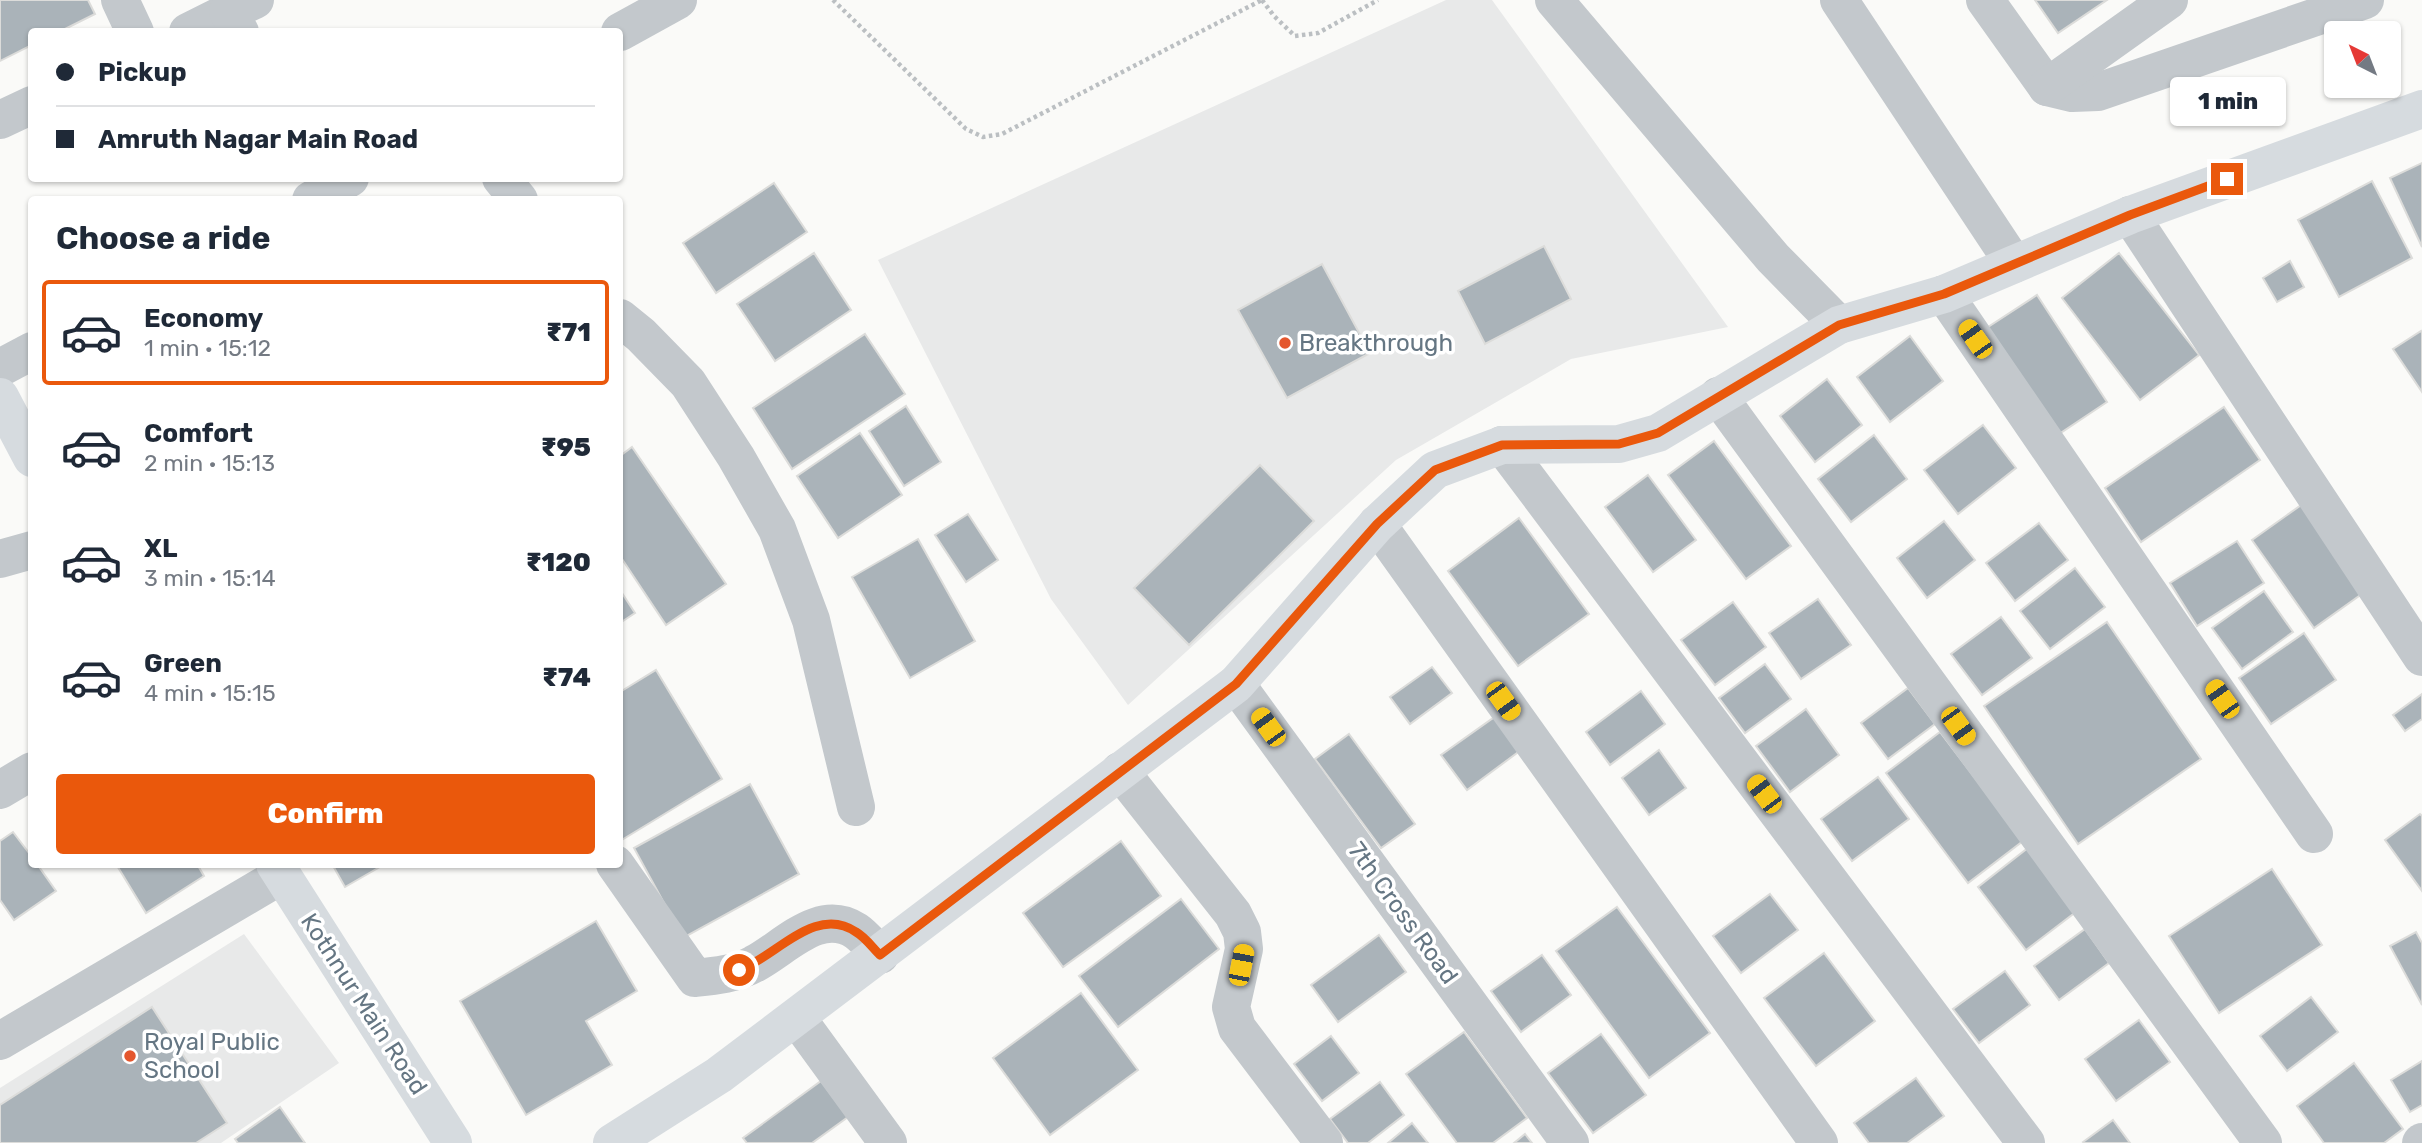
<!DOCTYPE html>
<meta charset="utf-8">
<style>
body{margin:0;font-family:Rubik,sans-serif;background:#f6f6f7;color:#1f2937;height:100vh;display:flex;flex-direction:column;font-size:26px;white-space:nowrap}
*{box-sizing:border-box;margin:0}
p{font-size:23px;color:#747a83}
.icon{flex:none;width:38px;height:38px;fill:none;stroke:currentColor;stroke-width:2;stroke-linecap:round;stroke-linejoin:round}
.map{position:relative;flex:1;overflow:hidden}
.drawer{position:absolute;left:28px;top:196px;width:595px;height:672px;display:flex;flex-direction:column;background:#fff;border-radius:7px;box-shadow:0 2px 5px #0004}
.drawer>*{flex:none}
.banner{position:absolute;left:28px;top:28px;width:595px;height:154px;border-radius:7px;box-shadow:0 2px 5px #0004;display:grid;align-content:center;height:154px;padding:0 28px;background:#fff}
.needle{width:46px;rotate:318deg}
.buttons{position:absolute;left:2324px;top:21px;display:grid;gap:14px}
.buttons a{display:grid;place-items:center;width:77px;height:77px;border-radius:7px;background:#fff;box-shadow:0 2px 5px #0004;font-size:35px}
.end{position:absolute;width:32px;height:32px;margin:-16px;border:9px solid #ea580c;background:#fff;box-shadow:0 0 0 4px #fff}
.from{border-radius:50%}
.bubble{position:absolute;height:49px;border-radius:7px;background:#fff;box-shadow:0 2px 5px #0004;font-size:23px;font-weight:800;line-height:49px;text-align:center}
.car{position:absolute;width:21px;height:42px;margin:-21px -10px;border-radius:9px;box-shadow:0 0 5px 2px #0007;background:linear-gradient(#f5c518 24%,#345 0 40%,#f5c518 0 76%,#345 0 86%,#f5c518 0)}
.banner b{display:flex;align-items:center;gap:24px;height:66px;font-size:26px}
.banner b+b{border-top:2px solid #e0e1e3}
.banner i{width:18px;height:18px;background:#1f2937}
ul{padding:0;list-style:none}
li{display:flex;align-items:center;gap:21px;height:105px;margin:0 14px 10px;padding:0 14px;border:4px solid transparent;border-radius:7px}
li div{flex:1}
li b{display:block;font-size:26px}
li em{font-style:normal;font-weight:800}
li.selected{border-color:#ea580c}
li>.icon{width:63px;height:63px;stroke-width:1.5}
h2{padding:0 28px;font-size:32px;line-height:84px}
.cta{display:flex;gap:14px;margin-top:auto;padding:14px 28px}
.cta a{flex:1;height:80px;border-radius:7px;background:#ea580c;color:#fff;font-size:28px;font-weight:800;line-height:80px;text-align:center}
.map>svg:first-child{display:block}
.built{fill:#e8e9e9}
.building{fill:#aab3b9;stroke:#dcdcda;stroke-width:2}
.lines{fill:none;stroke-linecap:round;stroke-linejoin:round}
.path{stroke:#bbbfc2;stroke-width:4.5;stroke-dasharray:3.5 3.5;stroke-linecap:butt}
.minor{stroke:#c3c8cc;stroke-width:38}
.major{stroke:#d6dbdf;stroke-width:38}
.route{stroke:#ea580c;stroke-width:9}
.poi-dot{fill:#e4572e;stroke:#fff;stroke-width:2.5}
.labels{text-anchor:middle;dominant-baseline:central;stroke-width:7;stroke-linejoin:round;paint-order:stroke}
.poi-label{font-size:24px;fill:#657683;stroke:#fff;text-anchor:start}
.street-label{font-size:24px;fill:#657683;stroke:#fff}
</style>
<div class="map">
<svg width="2422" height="1143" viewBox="0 0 2422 1143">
<rect width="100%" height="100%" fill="#fafaf8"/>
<g class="built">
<polygon points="1446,0 1492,0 1728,327 1571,359 1396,460 1128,705 1051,599 878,260"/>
<polygon points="244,934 339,1063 221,1143 0,1143 0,1088"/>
</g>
<g class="building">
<polygon points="0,0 88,0 95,14 59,32 32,32 32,45 0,61"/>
<polygon points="2035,0 2107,0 2058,33"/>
<polygon points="2422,163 2422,247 2390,178"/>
<polygon points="2372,181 2412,258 2339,297 2298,220"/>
<polygon points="774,183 807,232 716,293 683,243"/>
<polygon points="1544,246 1571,299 1485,344 1458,291"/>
<polygon points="814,253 851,310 775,361 737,304"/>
<polygon points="2119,253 2199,355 2140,400 2062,298"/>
<polygon points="2290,261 2304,287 2277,302 2263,278"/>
<polygon points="1322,264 1370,353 1287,398 1238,310"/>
<polygon points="2037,295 2107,402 2056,436 1985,329"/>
<polygon points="2421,331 2422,333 2422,392 2393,349"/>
<polygon points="865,334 905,394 792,469 753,408"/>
<polygon points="1910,336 1943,381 1890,422 1857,377"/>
<polygon points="1827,379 1862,425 1815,462 1780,416"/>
<polygon points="906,406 941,462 904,486 869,431"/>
<polygon points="2224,407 2260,460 2141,542 2105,488"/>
<polygon points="1983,425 2016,468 1958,514 1924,470"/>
<polygon points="860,433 902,495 838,538 797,476"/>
<polygon points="1874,435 1907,479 1851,522 1818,479"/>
<polygon points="1714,441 1791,546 1746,579 1668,475"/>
<polygon points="632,447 726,584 666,625 620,556 620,456"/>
<polygon points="1260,465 1314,521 1189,645 1134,588"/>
<polygon points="1648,475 1696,540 1653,572 1605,507"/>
<polygon points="2304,503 2366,591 2314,628 2252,540"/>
<polygon points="968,514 998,560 966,582 935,535"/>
<polygon points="1519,518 1589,614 1518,666 1448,571"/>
<polygon points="1944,521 1975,560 1927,598 1897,558"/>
<polygon points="2039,523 2068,560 2015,601 1986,563"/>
<polygon points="918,539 975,641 910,678 852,577"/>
<polygon points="2237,541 2264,583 2197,626 2170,583"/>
<polygon points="2075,568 2105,607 2050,649 2020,611"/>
<polygon points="620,590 635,613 620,623"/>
<polygon points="2264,591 2293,632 2242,669 2212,628"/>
<polygon points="1818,599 1851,645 1801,679 1769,633"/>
<polygon points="1733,602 1766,647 1715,685 1681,640"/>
<polygon points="2001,617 2032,658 1982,695 1951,654"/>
<polygon points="2107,622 2201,759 2078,844 1984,706"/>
<polygon points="2304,633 2336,680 2271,724 2239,678"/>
<polygon points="1765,664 1791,699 1745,733 1719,698"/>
<polygon points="1432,667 1452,693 1410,724 1390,697"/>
<polygon points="656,670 722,779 620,841 620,692"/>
<polygon points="1908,688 1935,724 1888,759 1861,723"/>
<polygon points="1641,691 1665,724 1610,765 1586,732"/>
<polygon points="2422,694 2422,719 2405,731 2393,715"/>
<polygon points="1806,709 1839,755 1790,792 1756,746"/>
<polygon points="1496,716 1521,750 1467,790 1441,755"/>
<polygon points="1940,732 2023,841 1968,883 1886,773"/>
<polygon points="1349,734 1415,824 1381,848 1315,759"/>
<polygon points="1659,750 1686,788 1649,815 1622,778"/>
<polygon points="1878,777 1909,819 1852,861 1821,819"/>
<polygon points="750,784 799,874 683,938 634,848"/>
<polygon points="2420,814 2422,816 2422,891 2385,840"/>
<polygon points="13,832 32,857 32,864 37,864 56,891 14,920 0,900 0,841"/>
<polygon points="1121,841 1161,896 1063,967 1023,913"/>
<polygon points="2033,844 2081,908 2026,950 1978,887"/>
<polygon points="116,864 197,864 204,876 146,913"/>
<polygon points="332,864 385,864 345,887"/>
<polygon points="2272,869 2322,945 2219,1013 2169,936"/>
<polygon points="1770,894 1798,930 1741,973 1713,936"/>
<polygon points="1181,899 1219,949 1118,1027 1079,976"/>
<polygon points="1617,907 1710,1033 1649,1078 1556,951"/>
<polygon points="596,921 637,991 586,1021 612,1065 526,1115 460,1001"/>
<polygon points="2085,929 2109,963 2059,1000 2034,966"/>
<polygon points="2416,932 2422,943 2422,1005 2390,946"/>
<polygon points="1379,935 1406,972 1338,1022 1311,985"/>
<polygon points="1824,953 1875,1021 1816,1066 1764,998"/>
<polygon points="1542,955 1571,995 1521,1032 1491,991"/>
<polygon points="2005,971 2030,1005 1979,1043 1953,1009"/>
<polygon points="1081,993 1138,1070 1050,1135 993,1058"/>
<polygon points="2311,997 2338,1032 2287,1071 2260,1036"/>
<polygon points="152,1007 227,1123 196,1143 0,1143 0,1105"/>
<polygon points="2139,1020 2170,1062 2116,1101 2085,1059"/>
<polygon points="1464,1032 1527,1118 1493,1143 1457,1143 1406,1074"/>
<polygon points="1601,1034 1646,1095 1593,1133 1548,1073"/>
<polygon points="1331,1036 1359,1073 1322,1101 1294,1064"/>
<polygon points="2422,1061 2422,1105 2410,1112 2391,1080"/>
<polygon points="2354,1063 2403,1129 2384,1143 2324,1143 2297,1106"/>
<polygon points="1916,1078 1944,1116 1907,1143 1869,1143 1854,1123"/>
<polygon points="821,1081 848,1117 812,1143 747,1143 743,1138"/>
<polygon points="1380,1082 1404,1115 1368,1143 1348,1143 1330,1119"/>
<polygon points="280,1107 305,1143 238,1143 235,1139"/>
<polygon points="2113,1120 2130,1143 2084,1143 2083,1142"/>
<polygon points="1412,1123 1428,1143 1388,1143"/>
<polygon points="1525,1134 1532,1143 1514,1143"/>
</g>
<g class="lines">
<g class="path">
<polyline points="833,0 966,129 983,137 1002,134 1262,0"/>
<polyline points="1262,0 1274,16 1295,36 1318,33 1378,0"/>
</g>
<g class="minor">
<polyline points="120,0 135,32"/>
<polyline points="1554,0 1773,258 1839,325"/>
<polyline points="1839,0 2014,264"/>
<polyline points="1985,0 2047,87 2072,93 2098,92 2365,0"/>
<polyline points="188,32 228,12"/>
<polyline points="240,32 228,12 255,0"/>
<polyline points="620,32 678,0"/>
<polyline points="2047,87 2169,0"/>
<polyline points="0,120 32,105"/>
<polyline points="501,178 519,200"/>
<polyline points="311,200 350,178"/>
<polyline points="2130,215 2422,657"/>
<polyline points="1944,294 2314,834"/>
<polyline points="620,318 641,335 688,383 736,457 777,529 811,620 856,807"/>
<polyline points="0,368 32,351"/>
<polyline points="1718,396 2263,1143"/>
<polyline points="1502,445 2026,1143"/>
<polyline points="1377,524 1819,1143"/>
<polyline points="0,559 32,550"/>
<polyline points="1236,684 1570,1143"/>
<polyline points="1120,771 1233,914 1242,932 1244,949 1231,1007 1237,1028 1324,1143"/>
<polyline points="0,790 32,771"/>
<path d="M615,864l80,114c20,-2 41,-4 59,-14 31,-16 65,-57 102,-33 9,6 16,16 24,24"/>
<polyline points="797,1018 888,1143"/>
<polyline points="0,1041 282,875"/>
<polyline points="2421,1143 2422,1142"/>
</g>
<g class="major">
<polyline points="0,397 32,458"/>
<polyline points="275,864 453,1143"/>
<polyline points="612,1143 719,1075 1236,684 1377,524 1435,470 1502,445 1619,444 1658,433 1839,325 1944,294 2130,215 2422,109"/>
</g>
</g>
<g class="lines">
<path class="route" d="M739,970c37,-13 76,-66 117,-38 9,5 16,15 24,23l356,-271 141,-160 58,-54 67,-25 117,-1 39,-11 181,-108 105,-31 186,-79 97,-36"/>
</g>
<g class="poi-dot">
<circle cx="1285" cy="343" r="7"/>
<circle cx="130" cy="1056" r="7"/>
</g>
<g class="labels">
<g class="poi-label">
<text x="1299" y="343">Breakthrough</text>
<text x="144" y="1042">Royal Public<tspan x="144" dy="28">School</tspan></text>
</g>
<g class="street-label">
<text transform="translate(1403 913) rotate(54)">7th Cross Road</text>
<text transform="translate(364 1004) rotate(57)">Kothnur Main Road</text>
</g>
</g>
</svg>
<div class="buttons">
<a><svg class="needle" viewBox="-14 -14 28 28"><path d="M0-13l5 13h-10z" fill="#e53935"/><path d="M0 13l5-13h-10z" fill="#747a83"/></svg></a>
</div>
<i class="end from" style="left:739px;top:970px"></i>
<i class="end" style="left:2227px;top:179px"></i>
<div class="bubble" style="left:2170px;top:77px;width:116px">1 min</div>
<i class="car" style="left:1975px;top:339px;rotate:325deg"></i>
<i class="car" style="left:2222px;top:699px;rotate:325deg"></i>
<i class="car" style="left:1503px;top:701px;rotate:144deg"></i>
<i class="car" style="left:1958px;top:726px;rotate:144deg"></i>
<i class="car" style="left:1268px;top:727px;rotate:324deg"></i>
<i class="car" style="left:1764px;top:794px;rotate:323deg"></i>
<i class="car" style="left:1241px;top:965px;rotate:11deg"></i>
<div class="banner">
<b><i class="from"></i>Pickup</b>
<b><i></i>Amruth Nagar Main Road</b>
</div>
<section class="drawer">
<h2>Choose a ride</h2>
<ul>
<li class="selected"><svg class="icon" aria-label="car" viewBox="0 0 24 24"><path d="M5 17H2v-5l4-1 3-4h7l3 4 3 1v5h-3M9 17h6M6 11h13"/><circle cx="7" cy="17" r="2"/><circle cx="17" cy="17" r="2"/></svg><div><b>Economy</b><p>1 min · 15:12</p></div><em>₹71</em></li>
<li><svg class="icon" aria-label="car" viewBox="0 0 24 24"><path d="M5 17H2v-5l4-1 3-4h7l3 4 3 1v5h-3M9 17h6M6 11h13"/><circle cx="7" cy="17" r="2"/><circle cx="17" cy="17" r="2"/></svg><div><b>Comfort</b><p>2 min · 15:13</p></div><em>₹95</em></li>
<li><svg class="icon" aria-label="car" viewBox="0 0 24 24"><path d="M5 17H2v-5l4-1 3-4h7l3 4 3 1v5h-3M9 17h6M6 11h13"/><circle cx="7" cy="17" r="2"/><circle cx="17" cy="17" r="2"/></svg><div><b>XL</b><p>3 min · 15:14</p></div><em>₹120</em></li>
<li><svg class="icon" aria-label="car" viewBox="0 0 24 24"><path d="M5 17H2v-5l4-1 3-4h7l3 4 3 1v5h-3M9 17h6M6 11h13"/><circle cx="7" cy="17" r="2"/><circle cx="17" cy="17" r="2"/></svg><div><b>Green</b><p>4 min · 15:15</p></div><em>₹74</em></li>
</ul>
<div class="cta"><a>Confirm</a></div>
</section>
</div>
